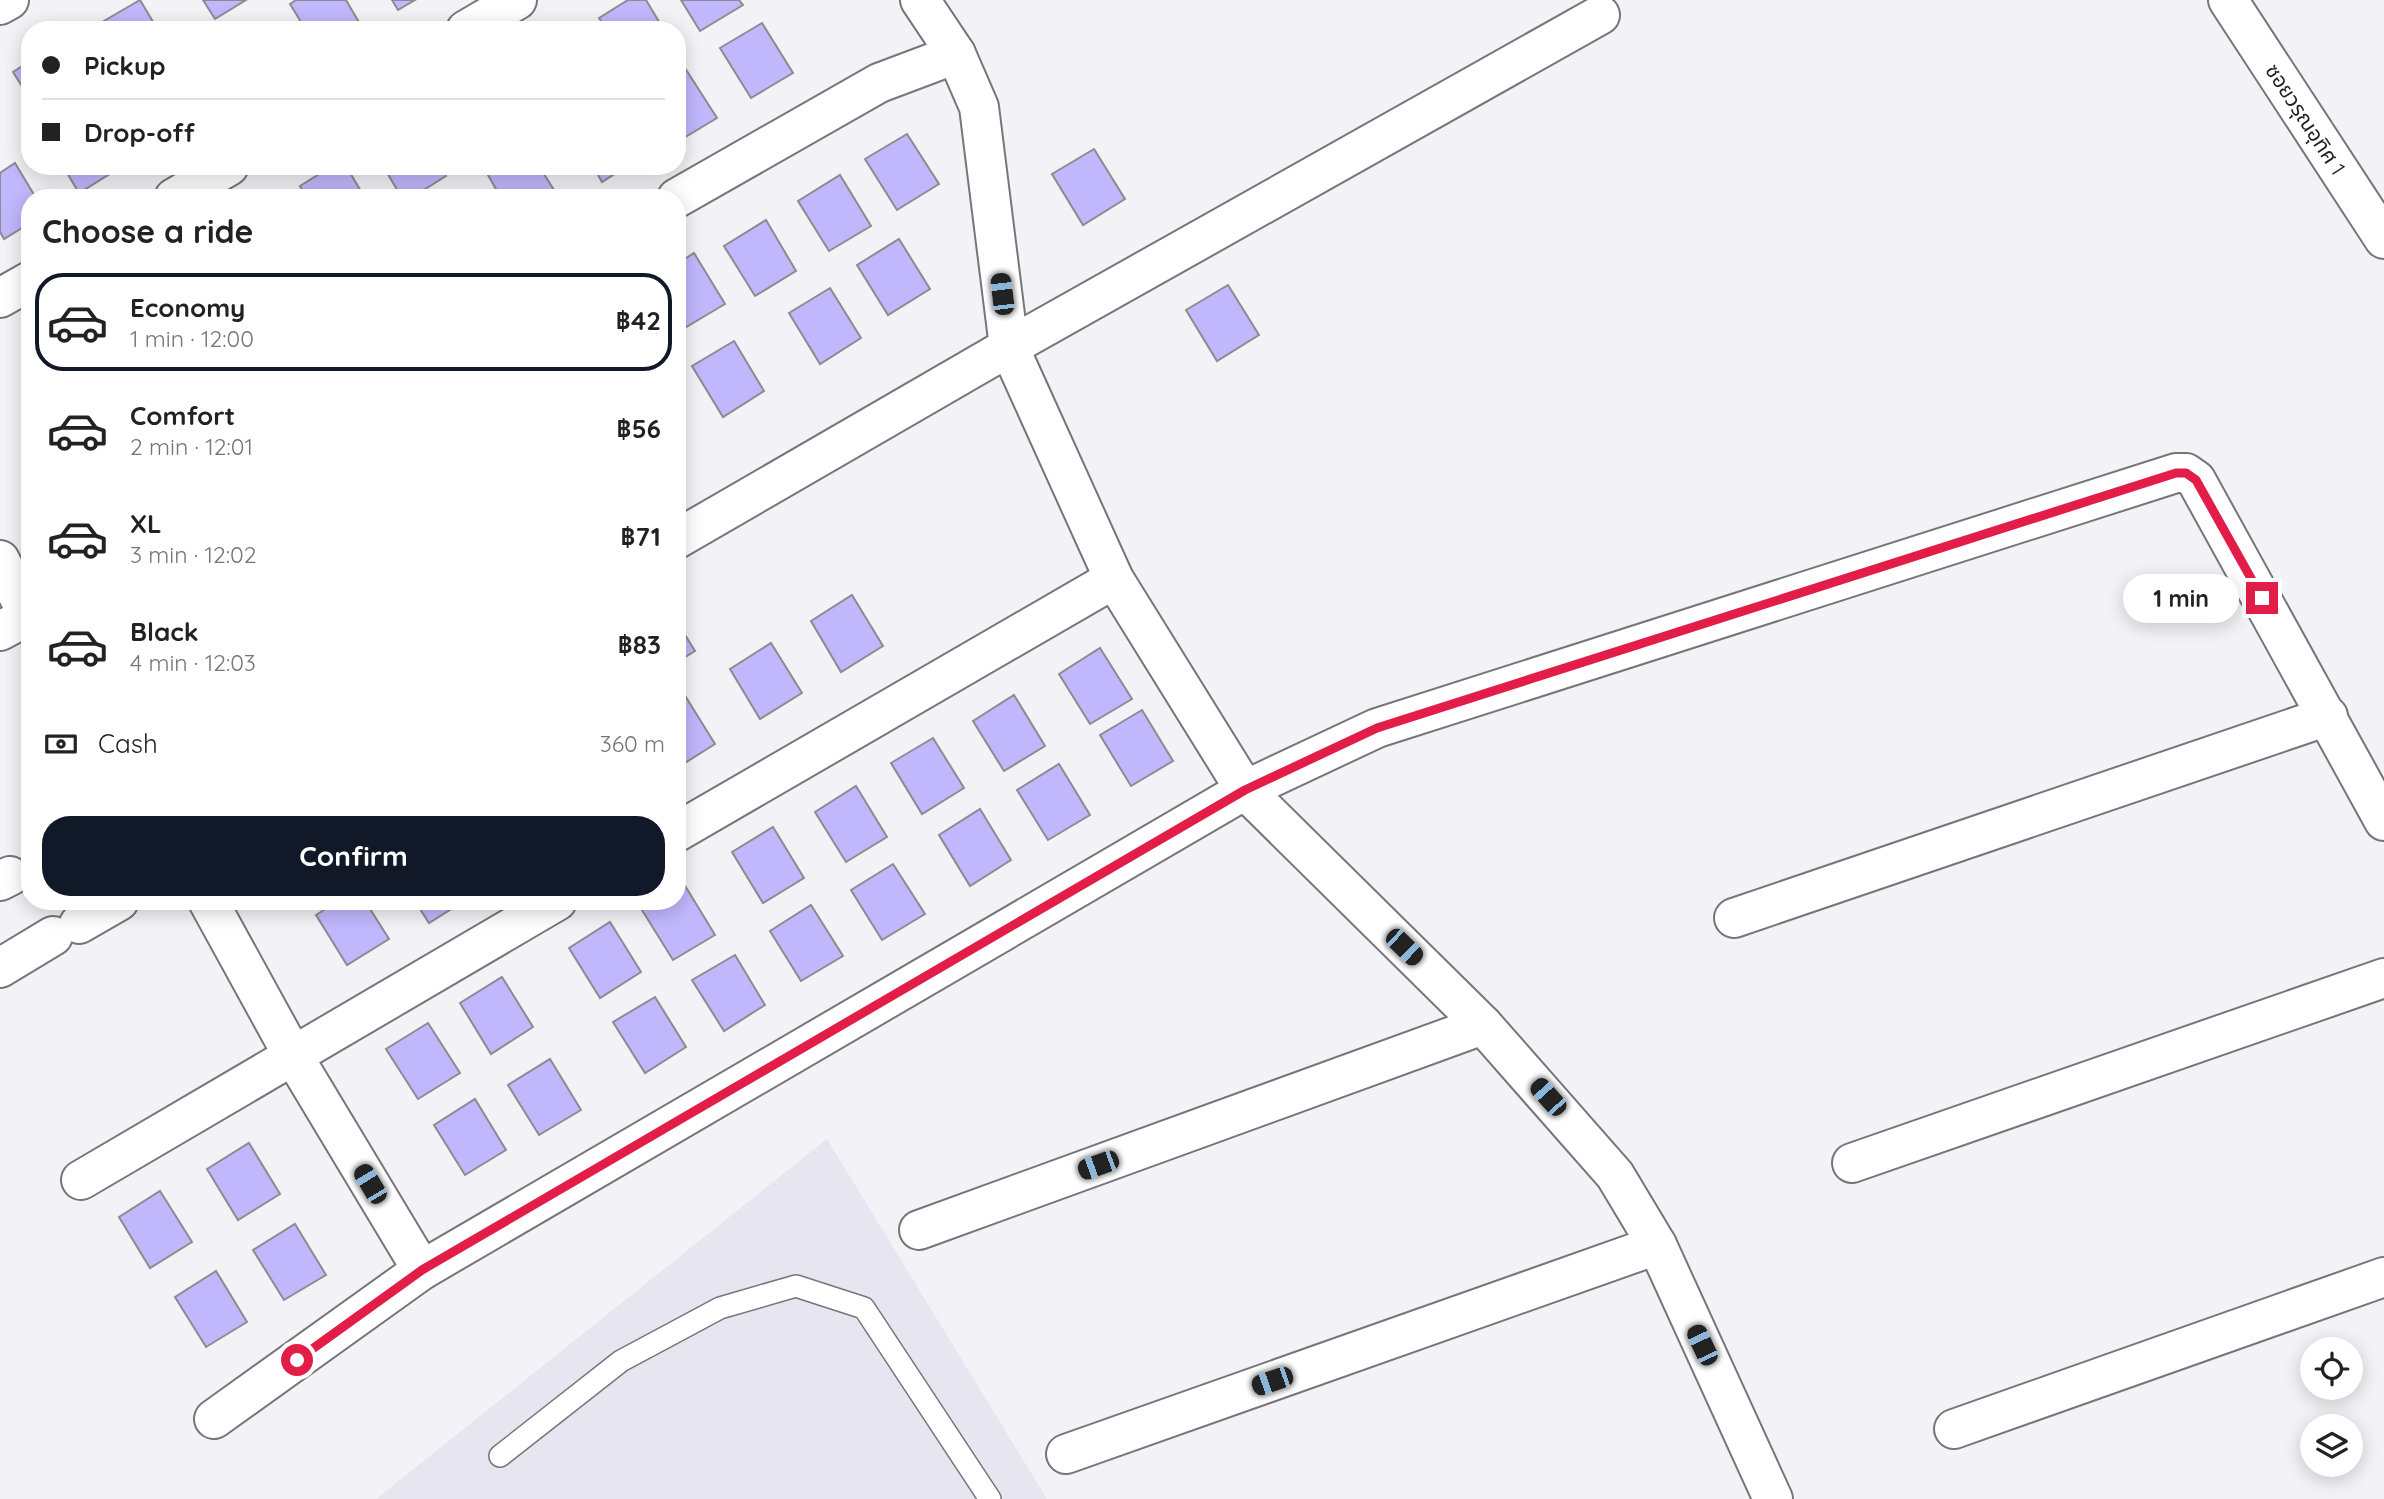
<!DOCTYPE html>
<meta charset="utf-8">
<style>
body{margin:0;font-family:Quicksand,"Noto Sans Thai",sans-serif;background:#f2f2f2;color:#222;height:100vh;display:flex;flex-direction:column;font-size:26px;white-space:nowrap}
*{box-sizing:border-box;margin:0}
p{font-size:23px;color:#767676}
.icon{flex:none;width:38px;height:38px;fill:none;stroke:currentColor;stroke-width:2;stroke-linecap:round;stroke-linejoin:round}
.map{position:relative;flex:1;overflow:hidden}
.sheet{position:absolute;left:21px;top:189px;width:665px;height:721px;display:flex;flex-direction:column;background:#fff;border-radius:28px;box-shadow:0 4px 18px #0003}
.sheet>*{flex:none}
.banner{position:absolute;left:21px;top:21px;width:665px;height:154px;border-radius:28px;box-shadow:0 4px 18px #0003;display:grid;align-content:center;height:154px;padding:0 21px;background:#fff}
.buttons{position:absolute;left:2300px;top:1337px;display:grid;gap:14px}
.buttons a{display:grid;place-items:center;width:63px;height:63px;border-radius:50%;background:#fff;box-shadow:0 4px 18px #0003;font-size:35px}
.end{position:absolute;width:32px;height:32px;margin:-16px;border:9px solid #e11d48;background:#fff;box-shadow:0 0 0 4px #fff}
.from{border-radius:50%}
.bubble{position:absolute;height:49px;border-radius:24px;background:#fff;box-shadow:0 4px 18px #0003;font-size:23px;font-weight:700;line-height:49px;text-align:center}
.car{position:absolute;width:21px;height:42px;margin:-21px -10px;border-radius:9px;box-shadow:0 0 5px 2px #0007;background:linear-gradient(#222 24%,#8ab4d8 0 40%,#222 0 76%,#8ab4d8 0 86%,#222 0)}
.banner b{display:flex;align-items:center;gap:24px;height:66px;font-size:26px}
.banner b+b{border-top:2px solid #e0e0e0}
.banner i{width:18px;height:18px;background:#222}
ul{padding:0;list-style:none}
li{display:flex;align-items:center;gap:21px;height:98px;margin:0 14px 10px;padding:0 7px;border:4px solid transparent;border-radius:28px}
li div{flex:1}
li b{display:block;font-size:26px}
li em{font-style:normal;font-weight:700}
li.active{border-color:#111827}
li>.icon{width:63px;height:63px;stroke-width:1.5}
h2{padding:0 21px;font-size:32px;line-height:84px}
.pay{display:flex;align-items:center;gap:18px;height:77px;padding:0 21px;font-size:26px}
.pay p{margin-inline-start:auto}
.action{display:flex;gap:14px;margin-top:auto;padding:14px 21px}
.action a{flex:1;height:80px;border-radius:28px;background:#111827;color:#fff;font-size:28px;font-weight:700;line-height:80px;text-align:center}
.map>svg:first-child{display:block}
.built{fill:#e6e5f0}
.building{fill:#c1b7fd;stroke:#8c8b8f;stroke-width:2}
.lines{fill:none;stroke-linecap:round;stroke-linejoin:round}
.lane-casing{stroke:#76767a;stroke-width:24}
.street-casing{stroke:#76767a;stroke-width:42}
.lane{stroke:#fff;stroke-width:21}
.street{stroke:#fff;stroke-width:38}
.route{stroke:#e11d48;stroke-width:9}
.labels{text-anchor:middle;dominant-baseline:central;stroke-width:5;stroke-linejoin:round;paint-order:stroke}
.street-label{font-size:21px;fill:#201f21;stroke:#fff}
</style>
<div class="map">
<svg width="2384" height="1499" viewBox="0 0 2384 1499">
<rect width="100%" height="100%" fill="#f3f2f6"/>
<polygon class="built" points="827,1139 1047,1499 376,1499"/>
<g class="building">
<polygon points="140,0 158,30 100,30 97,25"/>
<polygon points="203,0 246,0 215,19"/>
<polygon points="296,0 346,0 363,29 306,30 290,4"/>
<polygon points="392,0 415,0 398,10"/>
<polygon points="628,0 646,0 664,30 607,30 599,18"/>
<polygon points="681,0 739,0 743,5 700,31"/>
<polygon points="762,23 793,73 751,98 720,48"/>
<polygon points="30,61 30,99 13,72"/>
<polygon points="685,68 717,118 677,142 677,73"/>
<polygon points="907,134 939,184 897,210 865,159"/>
<polygon points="1094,149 1125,199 1083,225 1052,174"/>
<polygon points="15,163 36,198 30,198 30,223 4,239 0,232 0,173"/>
<polygon points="63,166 120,166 121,167 79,193"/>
<polygon points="332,166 346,166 365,198 307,198 300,186"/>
<polygon points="383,166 440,166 446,176 411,198 402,198"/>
<polygon points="502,166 539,166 559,198 501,198 488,175"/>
<polygon points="593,166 627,166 602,182"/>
<polygon points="840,175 871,226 829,251 798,201"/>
<polygon points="766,220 796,271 755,296 724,246"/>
<polygon points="899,239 930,289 888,315 857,265"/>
<polygon points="694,253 725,304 683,329 677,320 677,264"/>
<polygon points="1228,285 1259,335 1217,361 1186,310"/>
<polygon points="830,288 861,338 820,364 789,313"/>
<polygon points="734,341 764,391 723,417 692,366"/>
<polygon points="852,595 883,646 841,672 811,621"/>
<polygon points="677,622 695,651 677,662"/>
<polygon points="771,643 802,693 760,719 730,669"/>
<polygon points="1100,648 1132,699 1090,724 1059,674"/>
<polygon points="684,694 715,744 677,768 677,698"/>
<polygon points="1014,695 1045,746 1004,771 973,721"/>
<polygon points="1142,710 1173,761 1131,786 1100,735"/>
<polygon points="933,738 964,788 922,814 891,763"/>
<polygon points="1059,764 1090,815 1048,840 1017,790"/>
<polygon points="856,786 887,837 846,862 815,812"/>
<polygon points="980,809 1011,860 970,886 939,835"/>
<polygon points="773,827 804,878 763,903 732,852"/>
<polygon points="893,864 925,914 882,940 851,890"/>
<polygon points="684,884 715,935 673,960 642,910 656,901 677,901 677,888"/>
<polygon points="338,901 365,901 389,939 347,965 316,915"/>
<polygon points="415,901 464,901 429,923"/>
<polygon points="811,905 843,956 801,981 770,931"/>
<polygon points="610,922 641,972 600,998 569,948"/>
<polygon points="735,955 765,1005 724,1031 692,980"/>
<polygon points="502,977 533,1027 491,1054 460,1003"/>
<polygon points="655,997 686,1047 645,1073 613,1022"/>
<polygon points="428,1023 460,1073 418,1099 386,1049"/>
<polygon points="550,1059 581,1110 539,1135 508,1085"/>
<polygon points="475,1099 506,1150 465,1175 434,1125"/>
<polygon points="249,1143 280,1194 238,1220 207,1169"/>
<polygon points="160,1191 192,1242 150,1268 119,1217"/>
<polygon points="295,1224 326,1275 284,1300 253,1250"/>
<polygon points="216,1271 247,1322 206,1347 175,1297"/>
</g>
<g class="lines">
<g class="lane-casing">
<polyline id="lane" points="500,1456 621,1361 720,1308 796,1286 864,1308 990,1499"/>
</g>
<g class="street-casing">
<g id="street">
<polyline points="920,0 956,54 979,107 1009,347 1114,579 1245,790 1483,1025 1615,1175 1657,1245 1773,1499"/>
<polyline points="2228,0 2384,239"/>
<polyline points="0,5 9,0"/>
<polyline points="466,30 517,0"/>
<polyline points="174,198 229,166"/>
<polyline points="677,198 879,83 956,54"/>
<polyline points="0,298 30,281"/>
<polyline points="677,539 1009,347 1600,15"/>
<polyline points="0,560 30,619"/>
<polyline points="0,631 28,616"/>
<polyline points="677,832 1114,579"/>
<polyline points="0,881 10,876"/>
<polyline points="208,901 292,1054 422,1270"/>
<polyline points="1734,918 2328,716"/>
<polyline points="79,924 119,901"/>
<polyline points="0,968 53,936"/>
<polyline points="1852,1163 2384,978"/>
<polyline points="81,1180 557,901"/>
<polyline points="919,1230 1483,1025"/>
<polyline points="214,1419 422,1270 1245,790 1377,728 2176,473 2186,473 2196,480 2384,821"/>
<polyline points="1954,1429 2384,1277"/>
<polyline points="1066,1454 1657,1245"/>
</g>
</g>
<use href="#lane" class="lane"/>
<use href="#street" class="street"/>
</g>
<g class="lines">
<polyline class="route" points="297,1360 422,1270 1245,790 1377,728 2176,473 2186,473 2196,480 2262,598"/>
</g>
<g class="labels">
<g class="street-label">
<text transform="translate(2306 119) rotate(57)">ซอยวรุณอุทิศ 1</text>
</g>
</g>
</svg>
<div class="buttons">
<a><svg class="icon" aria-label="locate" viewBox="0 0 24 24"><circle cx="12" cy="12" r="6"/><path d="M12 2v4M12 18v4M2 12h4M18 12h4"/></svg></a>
<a><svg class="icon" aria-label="layers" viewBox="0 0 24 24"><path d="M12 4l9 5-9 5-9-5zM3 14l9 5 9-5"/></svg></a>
</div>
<i class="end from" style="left:297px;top:1360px"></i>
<i class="end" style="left:2262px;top:598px"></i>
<div class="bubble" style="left:2123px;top:574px;width:116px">1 min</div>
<i class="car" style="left:1002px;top:294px;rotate:353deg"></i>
<i class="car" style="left:1404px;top:947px;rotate:134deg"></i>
<i class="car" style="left:1548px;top:1097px;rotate:318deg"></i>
<i class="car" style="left:1098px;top:1165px;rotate:250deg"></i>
<i class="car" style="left:370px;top:1184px;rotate:329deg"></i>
<i class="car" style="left:1702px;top:1345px;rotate:335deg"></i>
<i class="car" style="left:1272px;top:1381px;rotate:251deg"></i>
<div class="banner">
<b><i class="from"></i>Pickup</b>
<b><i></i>Drop-off</b>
</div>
<section class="sheet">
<h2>Choose a ride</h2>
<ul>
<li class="active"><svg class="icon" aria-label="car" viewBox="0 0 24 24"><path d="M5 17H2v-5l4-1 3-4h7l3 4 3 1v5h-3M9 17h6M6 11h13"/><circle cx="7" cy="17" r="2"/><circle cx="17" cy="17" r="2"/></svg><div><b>Economy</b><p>1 min · 12:00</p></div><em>฿42</em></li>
<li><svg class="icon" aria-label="car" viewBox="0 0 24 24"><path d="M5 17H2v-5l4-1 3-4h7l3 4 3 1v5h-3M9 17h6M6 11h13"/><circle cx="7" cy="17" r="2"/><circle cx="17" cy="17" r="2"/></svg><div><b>Comfort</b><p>2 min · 12:01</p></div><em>฿56</em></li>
<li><svg class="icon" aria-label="car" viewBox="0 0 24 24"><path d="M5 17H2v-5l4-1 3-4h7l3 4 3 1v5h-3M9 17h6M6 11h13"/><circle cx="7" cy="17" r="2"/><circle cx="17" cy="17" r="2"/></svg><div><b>XL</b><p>3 min · 12:02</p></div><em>฿71</em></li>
<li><svg class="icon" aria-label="car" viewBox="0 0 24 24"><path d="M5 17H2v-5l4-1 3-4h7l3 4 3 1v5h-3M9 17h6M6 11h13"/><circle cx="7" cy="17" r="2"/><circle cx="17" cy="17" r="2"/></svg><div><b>Black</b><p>4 min · 12:03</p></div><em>฿83</em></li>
</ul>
<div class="pay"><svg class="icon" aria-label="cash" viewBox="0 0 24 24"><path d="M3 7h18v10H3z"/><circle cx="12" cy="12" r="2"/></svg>Cash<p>360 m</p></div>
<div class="action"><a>Confirm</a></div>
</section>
</div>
